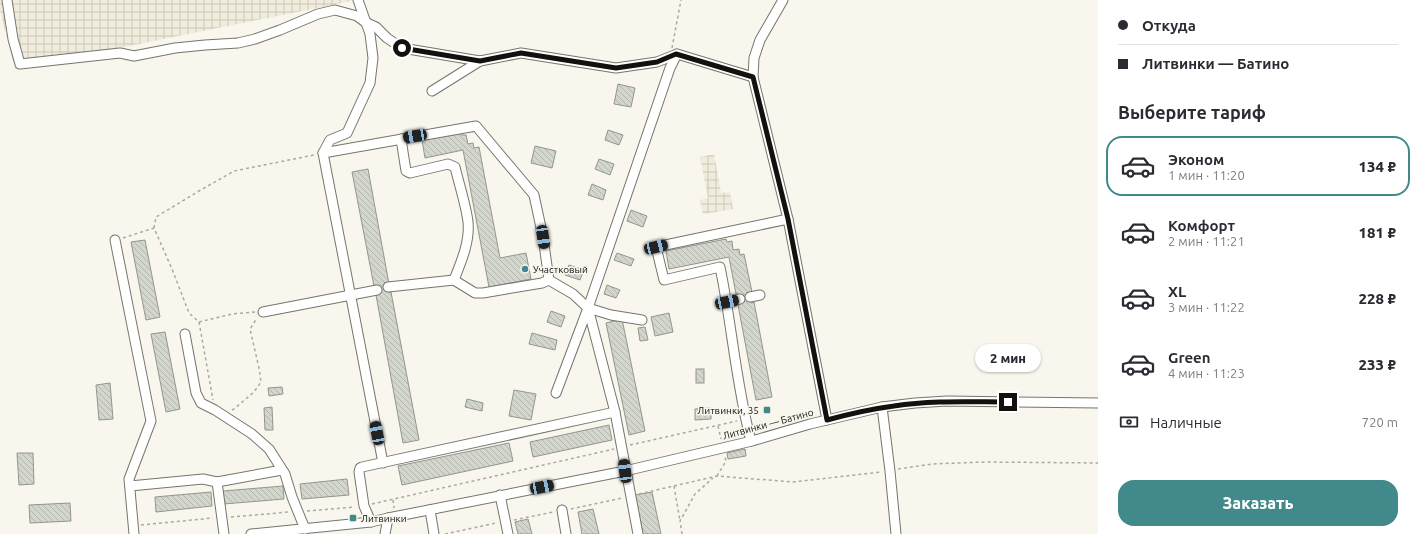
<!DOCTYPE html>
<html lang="ru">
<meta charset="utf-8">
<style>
body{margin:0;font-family:Ubuntu,sans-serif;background:#f7f7f7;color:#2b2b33;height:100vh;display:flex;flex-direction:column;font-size:15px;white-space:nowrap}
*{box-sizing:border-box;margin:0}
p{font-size:13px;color:#7c7c81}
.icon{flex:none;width:22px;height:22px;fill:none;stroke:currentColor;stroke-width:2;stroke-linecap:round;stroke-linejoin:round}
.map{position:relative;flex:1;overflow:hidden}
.panel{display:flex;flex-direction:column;background:#fff;width:320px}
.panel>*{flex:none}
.guide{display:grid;align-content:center;height:88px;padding:0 20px;background:#fff}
.end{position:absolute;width:18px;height:18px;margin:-9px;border:5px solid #12110e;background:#fff;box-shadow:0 0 0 2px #fff}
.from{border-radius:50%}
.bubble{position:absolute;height:28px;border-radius:14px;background:#fff;box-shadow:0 1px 3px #0004;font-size:13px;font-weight:800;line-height:28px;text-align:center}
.car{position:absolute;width:12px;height:24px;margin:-12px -6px;border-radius:5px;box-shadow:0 0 3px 1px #0007;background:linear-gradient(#222 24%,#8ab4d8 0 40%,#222 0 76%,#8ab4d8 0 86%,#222 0)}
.guide b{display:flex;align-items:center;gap:14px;height:38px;font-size:15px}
.guide b+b{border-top:1px solid #e1e1e2}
.guide i{width:10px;height:10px;background:#2b2b33}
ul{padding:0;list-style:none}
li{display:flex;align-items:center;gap:12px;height:60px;margin:0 8px 6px;padding:0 12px;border:2px solid transparent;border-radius:16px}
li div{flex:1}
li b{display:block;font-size:15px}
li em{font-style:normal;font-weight:800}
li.selected{border-color:#41898b}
li>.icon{width:36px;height:36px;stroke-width:1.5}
h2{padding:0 20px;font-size:18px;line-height:48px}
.pay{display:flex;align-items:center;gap:10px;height:44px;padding:0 20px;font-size:15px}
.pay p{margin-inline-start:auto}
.button{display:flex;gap:8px;margin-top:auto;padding:8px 20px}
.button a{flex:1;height:46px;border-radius:16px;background:#41898b;color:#fff;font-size:16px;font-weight:800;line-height:46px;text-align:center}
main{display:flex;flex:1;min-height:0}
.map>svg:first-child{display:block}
.industrial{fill:url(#industrial-grid)}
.building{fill:url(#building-back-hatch);stroke:#94968d}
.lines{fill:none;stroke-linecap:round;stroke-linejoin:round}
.minor-casing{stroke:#76756c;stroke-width:11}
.path{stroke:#aba9a2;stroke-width:1.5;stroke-dasharray:3 3;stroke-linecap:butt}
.minor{stroke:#fff;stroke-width:9}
.route{stroke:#12110e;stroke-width:5}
.poi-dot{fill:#41898b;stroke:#f8f6ed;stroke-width:1.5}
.labels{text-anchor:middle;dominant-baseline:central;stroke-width:3;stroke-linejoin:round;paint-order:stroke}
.poi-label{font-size:10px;fill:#12110e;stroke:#f8f6ed;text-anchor:start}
.street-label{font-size:10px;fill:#12110e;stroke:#f8f6ed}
</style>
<main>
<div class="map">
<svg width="1098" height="534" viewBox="0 0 1098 534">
<defs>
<pattern id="industrial-grid" width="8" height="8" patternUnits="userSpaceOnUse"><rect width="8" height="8" fill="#efecdb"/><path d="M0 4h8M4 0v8" fill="none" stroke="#ccc9bb"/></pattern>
<pattern id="building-back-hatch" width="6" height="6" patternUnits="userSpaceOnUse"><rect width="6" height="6" fill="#d3d6cc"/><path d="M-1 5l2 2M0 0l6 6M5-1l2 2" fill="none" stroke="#b4b7ae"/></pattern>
</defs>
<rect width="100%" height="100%" fill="#f8f6ed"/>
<g class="industrial">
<polygon points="0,0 356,0 15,69 0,11"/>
<polygon points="714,154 721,193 730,192 733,209 703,214 700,200 708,198 700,157"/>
</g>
<g class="building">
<polygon points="618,84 635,88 631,107 614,104"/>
<polygon points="608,130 623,135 619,145 605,140"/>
<polygon points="461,132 461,135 466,135 468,144 473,143 474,148 479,147 500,258 526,253 531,279 489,287 463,150 425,158 422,140"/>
<polygon points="535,146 556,151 552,168 531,163"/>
<polygon points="599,159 614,164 610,175 595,169"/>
<polygon points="368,169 389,284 387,284 389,292 391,292 419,440 403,443 376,295 378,295 376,285 374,286 352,172"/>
<polygon points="592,184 606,190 603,200 588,195"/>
<polygon points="631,210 647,216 643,227 627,221"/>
<polygon points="726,239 727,242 732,241 733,250 739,249 740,255 744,254 752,292 749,293 751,303 754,302 772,397 756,400 738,305 740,304 740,299 738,293 736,294 729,257 669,269 666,251"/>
<polygon points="145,240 160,317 146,320 131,242"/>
<polygon points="617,253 634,259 631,266 614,260"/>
<polygon points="569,265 584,270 580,280 565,275"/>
<polygon points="607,285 620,290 616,298 604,294"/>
<polygon points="551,311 565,316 561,327 547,322"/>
<polygon points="669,313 673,332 655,336 651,317"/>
<polygon points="622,319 645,431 629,435 606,323"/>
<polygon points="645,327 648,340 640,341 638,328"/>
<polygon points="165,332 180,409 166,412 151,334"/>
<polygon points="532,333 557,340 555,350 529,344"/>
<rect x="696" y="369" width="8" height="14"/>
<polygon points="110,383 113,419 99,420 96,385"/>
<polygon points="282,387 283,394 269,396 268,388"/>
<polygon points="514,390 536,394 531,420 509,416"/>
<polygon points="467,399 483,403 482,411 465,407"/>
<polygon points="272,407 273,430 265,430 264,408"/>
<polygon points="711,408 711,419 695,420 695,409"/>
<polygon points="609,425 612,440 533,457 530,442"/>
<polygon points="509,443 513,461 402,485 398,466"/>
<polygon points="745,449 746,456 728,459 727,453"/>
<polygon points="17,453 33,453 34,484 19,485"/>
<polygon points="347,479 349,495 302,499 300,484"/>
<polygon points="283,486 284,499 224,504 223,491"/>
<polygon points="211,492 212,506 156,512 155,497"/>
<polygon points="652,492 661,534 643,534 635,495"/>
<polygon points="70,503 71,521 30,523 29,505"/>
<polygon points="593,509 599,534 582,534 578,512"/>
<polygon points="528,519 532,534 518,534 515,522"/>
</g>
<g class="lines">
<g class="minor-casing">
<g id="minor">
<polyline points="7,0 13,39 20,64 120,53 134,56 175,48 205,45 238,43 255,39 280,30 318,14 335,10 357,16 365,22 376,27 387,38 402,48 480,61"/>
<polyline points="358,0 370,34 373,58 370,83 347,133 330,140 323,153 383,463"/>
<polyline points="783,0 760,40 754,58 753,77 788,219 827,420"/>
<polyline points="432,91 480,61 521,53 616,68 657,62 677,54"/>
<path d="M401,139l5,32 4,2 38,-9 7,3c4,17 11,38 13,55 2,20 -7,40 -14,58"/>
<polyline points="323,153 476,126 534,195 543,237 549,280 573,294 588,308 611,315 642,320"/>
<polyline points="115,240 151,421 129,479 134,534"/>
<polyline points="388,287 454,280 475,293 483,293 542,283 549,280"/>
<polyline points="750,297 760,295"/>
<polyline points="727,302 740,299"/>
<polyline points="588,308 615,412 638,534"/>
<polyline points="263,312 377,290"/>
<polyline points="185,334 196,393 201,403 215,410 252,434 269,449 285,474 292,497 305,529"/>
<polyline points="556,393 588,308 670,68 677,54 753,77"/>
<polyline points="882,407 890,471 896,534"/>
<path d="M751,441c-15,-56 -19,-116 -31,-174l-56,13 -8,-33 132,-28"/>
<polyline points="217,482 224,534"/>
<polyline points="130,486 203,479 217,482 282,470"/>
<polyline points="500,495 508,534"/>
<polyline points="430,510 434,534"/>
<polyline points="562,510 566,534"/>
<polyline points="371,522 364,506 359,472 360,468 362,467 615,412"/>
<polyline points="251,534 371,522 388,518 625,471 752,441 810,424 882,407 915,403 947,401 1098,403"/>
<polyline points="385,534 388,518"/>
</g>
</g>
<g class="path">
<polyline points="672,48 681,0"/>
<polyline points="154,228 156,217 199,191 234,171 314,155"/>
<polyline points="123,238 154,228 172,269 189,313 199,322 213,400"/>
<polyline points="199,322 232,314 256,312"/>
<polyline points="232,410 234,409 254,392 261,382 259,368 250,329 257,318"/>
<polyline points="718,426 721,439"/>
<polyline points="630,445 737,421"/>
<polyline points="898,469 932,464 985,462 1098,463"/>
<polyline points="717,476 726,461 725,457"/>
<polyline points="674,486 680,521"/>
<polyline points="639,494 717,476 793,482 881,472"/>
<polyline points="393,500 394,508"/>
<polyline points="372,504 614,449"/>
<polyline points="571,509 622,498"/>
<polyline points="307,511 355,507"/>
<polyline points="231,517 289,512"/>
<polyline points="514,520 553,512"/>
<polyline points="141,525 213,518"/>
<polyline points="445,534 496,523"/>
<polyline points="682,534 680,521 695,494 713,478"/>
</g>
<use href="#minor" class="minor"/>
</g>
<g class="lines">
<path class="route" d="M402,48l78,13 41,-8 95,15 41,-6 19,-8 77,23 35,142 39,201c22,-6 44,-11 67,-14 38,-6 76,-4 114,-4"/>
</g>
<g class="poi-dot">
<circle cx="525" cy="269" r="4"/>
<rect x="763" y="406" width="8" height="8" rx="2"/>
<rect x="349" y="514" width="8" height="8" rx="2"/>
</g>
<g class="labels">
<g class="poi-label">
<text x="533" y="269">Участковый</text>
<text x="759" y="410" text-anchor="end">Литвинки, 35</text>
<text x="361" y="518">Литвинки</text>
</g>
<g class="street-label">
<text transform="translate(768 424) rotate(-15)">Литвинки — Батино</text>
</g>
</g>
</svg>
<i class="end from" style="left:402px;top:48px"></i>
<i class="end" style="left:1008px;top:402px"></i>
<div class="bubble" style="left:975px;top:344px;width:66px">2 мин</div>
<i class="car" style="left:415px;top:136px;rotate:260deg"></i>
<i class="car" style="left:543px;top:237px;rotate:172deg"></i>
<i class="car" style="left:656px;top:247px;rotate:77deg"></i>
<i class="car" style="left:727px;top:302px;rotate:78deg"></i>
<i class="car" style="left:377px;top:433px;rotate:349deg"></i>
<i class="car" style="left:625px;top:471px;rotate:353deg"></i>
<i class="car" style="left:542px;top:487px;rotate:79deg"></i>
</div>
<section class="panel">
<div class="guide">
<b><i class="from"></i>Откуда</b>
<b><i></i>Литвинки — Батино</b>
</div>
<h2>Выберите тариф</h2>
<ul>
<li class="selected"><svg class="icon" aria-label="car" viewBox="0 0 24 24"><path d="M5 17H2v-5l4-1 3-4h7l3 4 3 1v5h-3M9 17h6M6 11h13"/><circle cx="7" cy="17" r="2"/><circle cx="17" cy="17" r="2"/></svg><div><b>Эконом</b><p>1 мин · 11:20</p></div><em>134 ₽</em></li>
<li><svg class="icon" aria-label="car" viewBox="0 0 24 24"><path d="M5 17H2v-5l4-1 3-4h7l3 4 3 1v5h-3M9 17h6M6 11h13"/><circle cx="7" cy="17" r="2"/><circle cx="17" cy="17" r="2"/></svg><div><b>Комфорт</b><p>2 мин · 11:21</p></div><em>181 ₽</em></li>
<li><svg class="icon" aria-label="car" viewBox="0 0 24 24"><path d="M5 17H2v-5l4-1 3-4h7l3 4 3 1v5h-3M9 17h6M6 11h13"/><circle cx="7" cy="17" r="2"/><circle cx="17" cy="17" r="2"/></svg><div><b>XL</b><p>3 мин · 11:22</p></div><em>228 ₽</em></li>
<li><svg class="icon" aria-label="car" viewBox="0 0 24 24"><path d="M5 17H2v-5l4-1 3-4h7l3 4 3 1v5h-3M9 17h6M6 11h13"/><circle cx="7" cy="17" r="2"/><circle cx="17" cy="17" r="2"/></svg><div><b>Green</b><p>4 мин · 11:23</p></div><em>233 ₽</em></li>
</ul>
<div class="pay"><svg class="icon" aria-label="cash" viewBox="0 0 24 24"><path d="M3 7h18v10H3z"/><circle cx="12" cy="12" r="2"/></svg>Наличные<p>720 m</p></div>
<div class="button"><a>Заказать</a></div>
</section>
</main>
